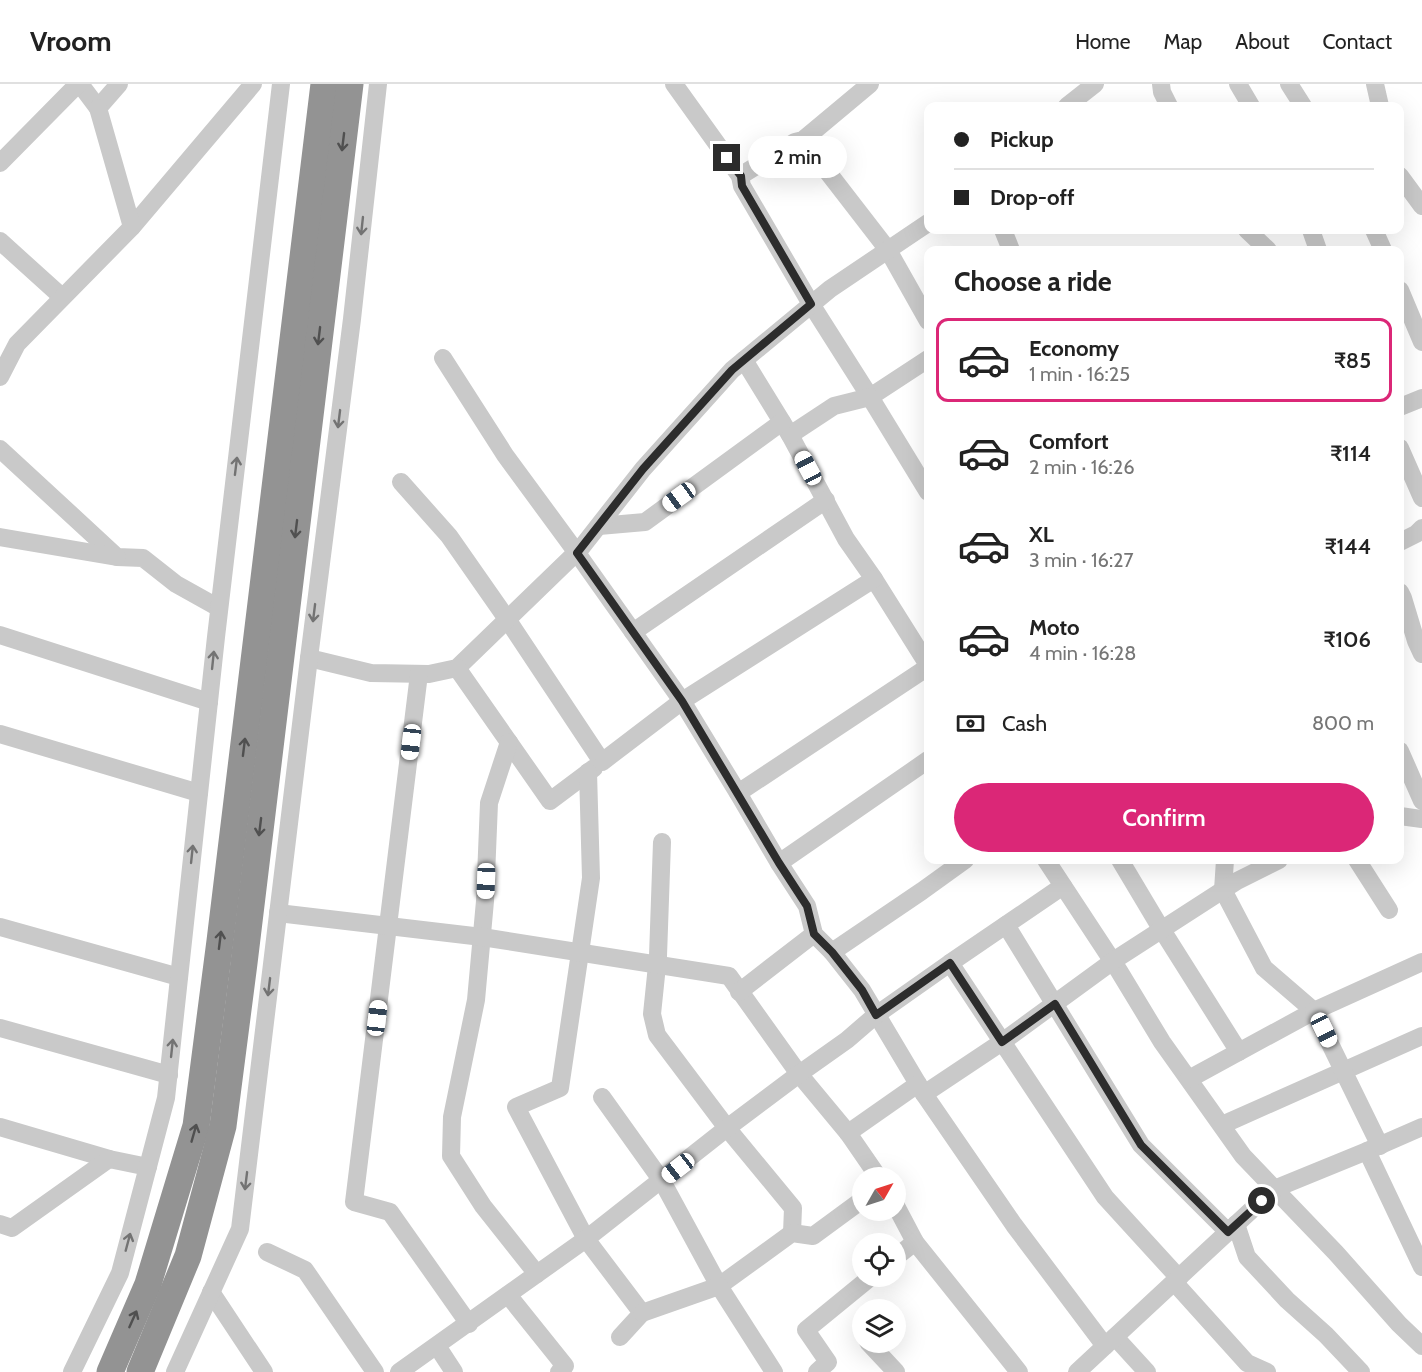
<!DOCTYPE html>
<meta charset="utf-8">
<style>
body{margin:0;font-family:Cabin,sans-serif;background:#f2f2f2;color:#222;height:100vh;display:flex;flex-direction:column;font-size:22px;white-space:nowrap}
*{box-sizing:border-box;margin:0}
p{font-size:20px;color:#767676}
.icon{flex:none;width:33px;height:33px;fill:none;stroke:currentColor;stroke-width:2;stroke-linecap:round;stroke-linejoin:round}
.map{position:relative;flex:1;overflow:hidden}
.details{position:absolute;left:924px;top:162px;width:480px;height:618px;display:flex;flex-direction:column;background:#fff;border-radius:12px;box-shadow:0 6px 24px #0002}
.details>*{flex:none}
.guide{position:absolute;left:924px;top:18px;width:480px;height:132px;border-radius:12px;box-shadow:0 6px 24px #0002;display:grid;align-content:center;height:132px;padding:0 30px;background:#fff}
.needle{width:39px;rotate:51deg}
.fabs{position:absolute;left:852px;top:1083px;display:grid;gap:12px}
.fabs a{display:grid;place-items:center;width:54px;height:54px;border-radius:50%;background:#fff;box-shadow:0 6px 24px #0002;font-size:30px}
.end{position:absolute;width:27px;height:27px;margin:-14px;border:8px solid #2c2c2c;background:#fff;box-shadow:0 0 0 3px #fff}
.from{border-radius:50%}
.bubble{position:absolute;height:42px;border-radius:21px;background:#fff;box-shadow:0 6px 24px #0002;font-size:20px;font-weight:600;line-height:42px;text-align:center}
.car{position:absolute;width:18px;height:36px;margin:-18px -9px;border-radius:8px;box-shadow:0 0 4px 2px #0007;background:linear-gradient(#fff 24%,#345 0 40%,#fff 0 76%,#345 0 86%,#fff 0)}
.guide b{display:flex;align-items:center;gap:21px;height:57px;font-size:22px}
.guide b+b{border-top:2px solid #e0e0e0}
.guide i{width:15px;height:15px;background:#222}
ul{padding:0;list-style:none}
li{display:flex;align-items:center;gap:18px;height:84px;margin:0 12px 9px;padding:0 18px;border:3px solid transparent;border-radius:12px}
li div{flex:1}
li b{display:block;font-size:22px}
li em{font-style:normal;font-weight:600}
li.selected{border-color:#db2777}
li>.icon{width:54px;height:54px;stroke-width:1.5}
h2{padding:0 30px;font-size:27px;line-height:72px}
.pay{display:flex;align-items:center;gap:15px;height:66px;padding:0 30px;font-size:22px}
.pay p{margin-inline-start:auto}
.cta{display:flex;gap:12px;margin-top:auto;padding:12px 30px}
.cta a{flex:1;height:69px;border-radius:36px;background:#db2777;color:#fff;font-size:24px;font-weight:600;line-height:69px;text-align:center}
header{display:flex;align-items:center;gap:36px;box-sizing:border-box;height:84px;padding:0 30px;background:#fff;border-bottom:2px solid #e0e0e0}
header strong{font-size:28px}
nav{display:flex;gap:33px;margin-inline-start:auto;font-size:21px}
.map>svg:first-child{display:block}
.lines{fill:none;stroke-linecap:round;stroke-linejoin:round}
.minor{stroke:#c9c9c9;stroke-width:18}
.highway{stroke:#939393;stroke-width:27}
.oneway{stroke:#505050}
.oneway2{stroke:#737373}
.route{stroke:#2c2c2c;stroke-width:8}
</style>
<header>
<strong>Vroom</strong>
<nav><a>Home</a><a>Map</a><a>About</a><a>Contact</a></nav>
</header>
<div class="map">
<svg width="1422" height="1288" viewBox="0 0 1422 1288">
<rect width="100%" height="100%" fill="#fff"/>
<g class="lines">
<g class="minor">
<polyline points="80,0 98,24 119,0"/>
<polyline points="674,0 740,92 742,102 811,220 870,313 928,275"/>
<polyline points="1161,0 1162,8 1169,22"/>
<polyline points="1238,0 1251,22"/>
<polyline points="1289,0 1303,22"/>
<polyline points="1375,0 1380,22"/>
<polyline points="1067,22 1095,0"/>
<polyline points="803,56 888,166 928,237"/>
<polyline points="0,79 78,0"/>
<polyline points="740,92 795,58 803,56 870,0"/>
<polyline points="1400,92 1422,122"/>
<polyline points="132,143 253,0"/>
<polyline points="1003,146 1011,166"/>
<polyline points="1247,146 1268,166"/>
<polyline points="1311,146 1318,166"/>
<polyline points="1374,146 1383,166"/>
<polyline points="0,157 62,213"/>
<polyline points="1400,206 1422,258"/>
<polyline points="443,274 505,371 577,469 682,617 738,709 928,583"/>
<polyline points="744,276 790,351 846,455 874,495 928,581"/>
<polyline points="0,293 17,260 132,143 98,24"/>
<polyline points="1400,323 1422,314"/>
<polyline points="790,351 834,322 870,313 928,408"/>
<polyline points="1400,364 1422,414"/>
<polyline points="0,365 117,473 143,474 176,500 219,524"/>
<polyline points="401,398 449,452 507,535 602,678 682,617 874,495"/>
<polyline points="599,442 645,438 782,338"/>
<polyline points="0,453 117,473"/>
<polyline points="1400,458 1416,450 1422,444"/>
<polyline points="1400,508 1403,514 1416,557 1422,570"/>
<polyline points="633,548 826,416"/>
<polyline points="0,551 209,618"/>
<polyline points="309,574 371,589 429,590 457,584 581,464 643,385 732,286 830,205 928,139"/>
<polyline points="457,584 550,717 594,684"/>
<polyline points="419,590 354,1118 390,1128 469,1240"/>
<polyline points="0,650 199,709"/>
<polyline points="509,658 489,719 485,817 476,916 452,1033 451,1072 483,1122 537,1190"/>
<polyline points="1400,667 1422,717"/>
<polyline points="588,688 591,794 560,1004 516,1023 586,1155 642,1229 620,1253"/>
<polyline points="738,709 779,779 928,676"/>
<polyline points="1400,732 1422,735"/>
<polyline points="662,758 658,872 652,930 657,951 727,1044 793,1124 792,1149"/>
<polyline points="1046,776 1119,887 1162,958 1243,1072 1336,1169 1399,1240 1422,1262"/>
<polyline points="1120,776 1157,838 1239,968"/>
<polyline points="1357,776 1389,826"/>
<polyline points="779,779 807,822 814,850 832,868 862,906 924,1010 1014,1141 1105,1262"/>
<polyline points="1063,802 950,879 1105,1113 1179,1194"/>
<polyline points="278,829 482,853 729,892 799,990 848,1049 879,1094"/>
<polyline points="1006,841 1141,1061 1228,1148"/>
<polyline points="0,843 179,893"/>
<polyline points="832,868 922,807 965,776"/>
<polyline points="739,908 814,850"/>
<polyline points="0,944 169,991"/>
<polyline points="1189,995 1314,927 1264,884 1223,806 1225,776"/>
<polyline points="924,1010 1002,958 1113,877 1237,797 1279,776"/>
<polyline points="602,1013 662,1097 719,1202 792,1149 813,1152 862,1116"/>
<polyline points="1222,1041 1422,952"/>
<polyline points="0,1043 109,1075"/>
<polyline points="1422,1043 1367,1067 1422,1183"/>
<polyline points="848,1049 918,1000"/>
<polyline points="1380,1062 1314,927 1422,878"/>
<polyline points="896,1122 915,1158"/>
<polyline points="0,1140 12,1144 109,1075 148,1083"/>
<polyline points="1236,1140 1247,1173 1287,1216 1326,1251 1361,1288"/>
<polyline points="267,1168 305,1186 375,1288"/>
<polyline points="896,1173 915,1158 1019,1288"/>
<polyline points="1174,1198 1247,1279 1267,1288"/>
<polyline points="211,1208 264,1288"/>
<polyline points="508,1211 565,1282 559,1288"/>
<polyline points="642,1229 719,1202 774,1288"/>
<polyline points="1115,1253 1147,1288"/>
<polyline points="868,1258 896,1288"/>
<polyline points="437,1262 454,1288"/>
<polyline points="72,1288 120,1189 166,1014 216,553 281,0"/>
<polyline points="175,1288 240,1145 309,574 352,235 378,0"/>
<polyline points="399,1288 586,1155 727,1044 799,990 847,956 876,931 950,879"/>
<polyline points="817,1288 828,1278 806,1246 872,1192"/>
<polyline points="1077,1288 1274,1105 1367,1067"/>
</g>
<g class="highway">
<polyline points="110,1288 148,1200 196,1042 220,857 324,0"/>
<polyline points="140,1288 188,1172 223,1042 244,879 350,0"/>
</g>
</g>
<defs><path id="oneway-shaft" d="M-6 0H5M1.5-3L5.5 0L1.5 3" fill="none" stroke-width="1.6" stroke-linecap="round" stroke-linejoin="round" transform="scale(1.5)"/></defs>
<g class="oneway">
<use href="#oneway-shaft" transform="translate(343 58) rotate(97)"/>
<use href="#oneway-shaft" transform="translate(319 252) rotate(97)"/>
<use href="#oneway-shaft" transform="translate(296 445) rotate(97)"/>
<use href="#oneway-shaft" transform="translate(244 663) rotate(-83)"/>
<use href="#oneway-shaft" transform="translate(260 743) rotate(97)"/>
<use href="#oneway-shaft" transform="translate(220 856) rotate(-83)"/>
<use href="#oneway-shaft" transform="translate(194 1049) rotate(-74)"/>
<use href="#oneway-shaft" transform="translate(133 1235) rotate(-66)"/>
</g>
<g class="oneway2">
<use href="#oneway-shaft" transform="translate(362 142) rotate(96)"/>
<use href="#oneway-shaft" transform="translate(339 335) rotate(97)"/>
<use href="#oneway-shaft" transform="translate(236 382) rotate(-83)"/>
<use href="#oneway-shaft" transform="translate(314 529) rotate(97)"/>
<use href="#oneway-shaft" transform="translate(213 576) rotate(-84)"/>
<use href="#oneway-shaft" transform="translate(192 770) rotate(-84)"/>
<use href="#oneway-shaft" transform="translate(269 903) rotate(97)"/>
<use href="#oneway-shaft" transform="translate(172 964) rotate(-84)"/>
<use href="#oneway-shaft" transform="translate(246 1097) rotate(97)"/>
<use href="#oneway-shaft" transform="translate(128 1158) rotate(-75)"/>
</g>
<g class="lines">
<polyline class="route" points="727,74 741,92 742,102 811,220 732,286 643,385 577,469 682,617 779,779 807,822 814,850 832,868 862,906 876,931 950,879 1002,958 1055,920 1141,1061 1228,1148 1262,1117"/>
</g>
</svg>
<div class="fabs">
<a><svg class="needle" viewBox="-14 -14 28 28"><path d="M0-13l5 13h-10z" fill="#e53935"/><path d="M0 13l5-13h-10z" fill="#767676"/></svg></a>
<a><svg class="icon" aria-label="locate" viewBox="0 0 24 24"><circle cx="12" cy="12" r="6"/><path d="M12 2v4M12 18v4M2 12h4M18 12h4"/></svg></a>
<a><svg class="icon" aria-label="layers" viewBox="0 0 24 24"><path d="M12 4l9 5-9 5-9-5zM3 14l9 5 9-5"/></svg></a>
</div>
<i class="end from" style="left:1262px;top:1117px"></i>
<i class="end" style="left:727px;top:74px"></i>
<div class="bubble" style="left:748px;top:52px;width:99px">2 min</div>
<i class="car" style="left:808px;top:384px;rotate:332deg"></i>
<i class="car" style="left:679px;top:413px;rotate:234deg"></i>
<i class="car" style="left:411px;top:658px;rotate:187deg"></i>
<i class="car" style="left:486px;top:797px;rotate:182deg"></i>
<i class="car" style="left:377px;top:934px;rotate:7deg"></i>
<i class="car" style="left:1324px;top:946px;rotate:154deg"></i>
<i class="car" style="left:678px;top:1084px;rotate:232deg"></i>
<div class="guide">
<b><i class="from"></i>Pickup</b>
<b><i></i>Drop-off</b>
</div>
<section class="details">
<h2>Choose a ride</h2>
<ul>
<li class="selected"><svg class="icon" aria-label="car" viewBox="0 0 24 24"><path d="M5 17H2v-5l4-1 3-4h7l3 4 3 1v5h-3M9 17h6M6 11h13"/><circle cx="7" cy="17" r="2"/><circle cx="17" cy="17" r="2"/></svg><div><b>Economy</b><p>1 min · 16:25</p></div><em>₹85</em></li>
<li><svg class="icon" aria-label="car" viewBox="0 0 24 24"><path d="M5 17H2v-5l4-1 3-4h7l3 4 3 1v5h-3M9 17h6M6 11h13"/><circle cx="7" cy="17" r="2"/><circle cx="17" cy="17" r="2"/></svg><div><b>Comfort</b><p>2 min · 16:26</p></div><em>₹114</em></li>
<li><svg class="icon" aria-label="car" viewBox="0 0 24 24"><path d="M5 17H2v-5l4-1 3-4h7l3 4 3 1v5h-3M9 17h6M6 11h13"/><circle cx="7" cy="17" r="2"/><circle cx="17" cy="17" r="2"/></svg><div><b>XL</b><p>3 min · 16:27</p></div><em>₹144</em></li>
<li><svg class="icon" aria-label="car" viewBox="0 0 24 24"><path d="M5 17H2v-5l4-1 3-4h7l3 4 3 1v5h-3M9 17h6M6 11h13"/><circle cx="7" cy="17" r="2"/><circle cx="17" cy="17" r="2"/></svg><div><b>Moto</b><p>4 min · 16:28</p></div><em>₹106</em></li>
</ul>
<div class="pay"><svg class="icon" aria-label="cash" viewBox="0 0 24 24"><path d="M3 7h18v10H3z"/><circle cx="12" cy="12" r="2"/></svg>Cash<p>800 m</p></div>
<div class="cta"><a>Confirm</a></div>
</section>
</div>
